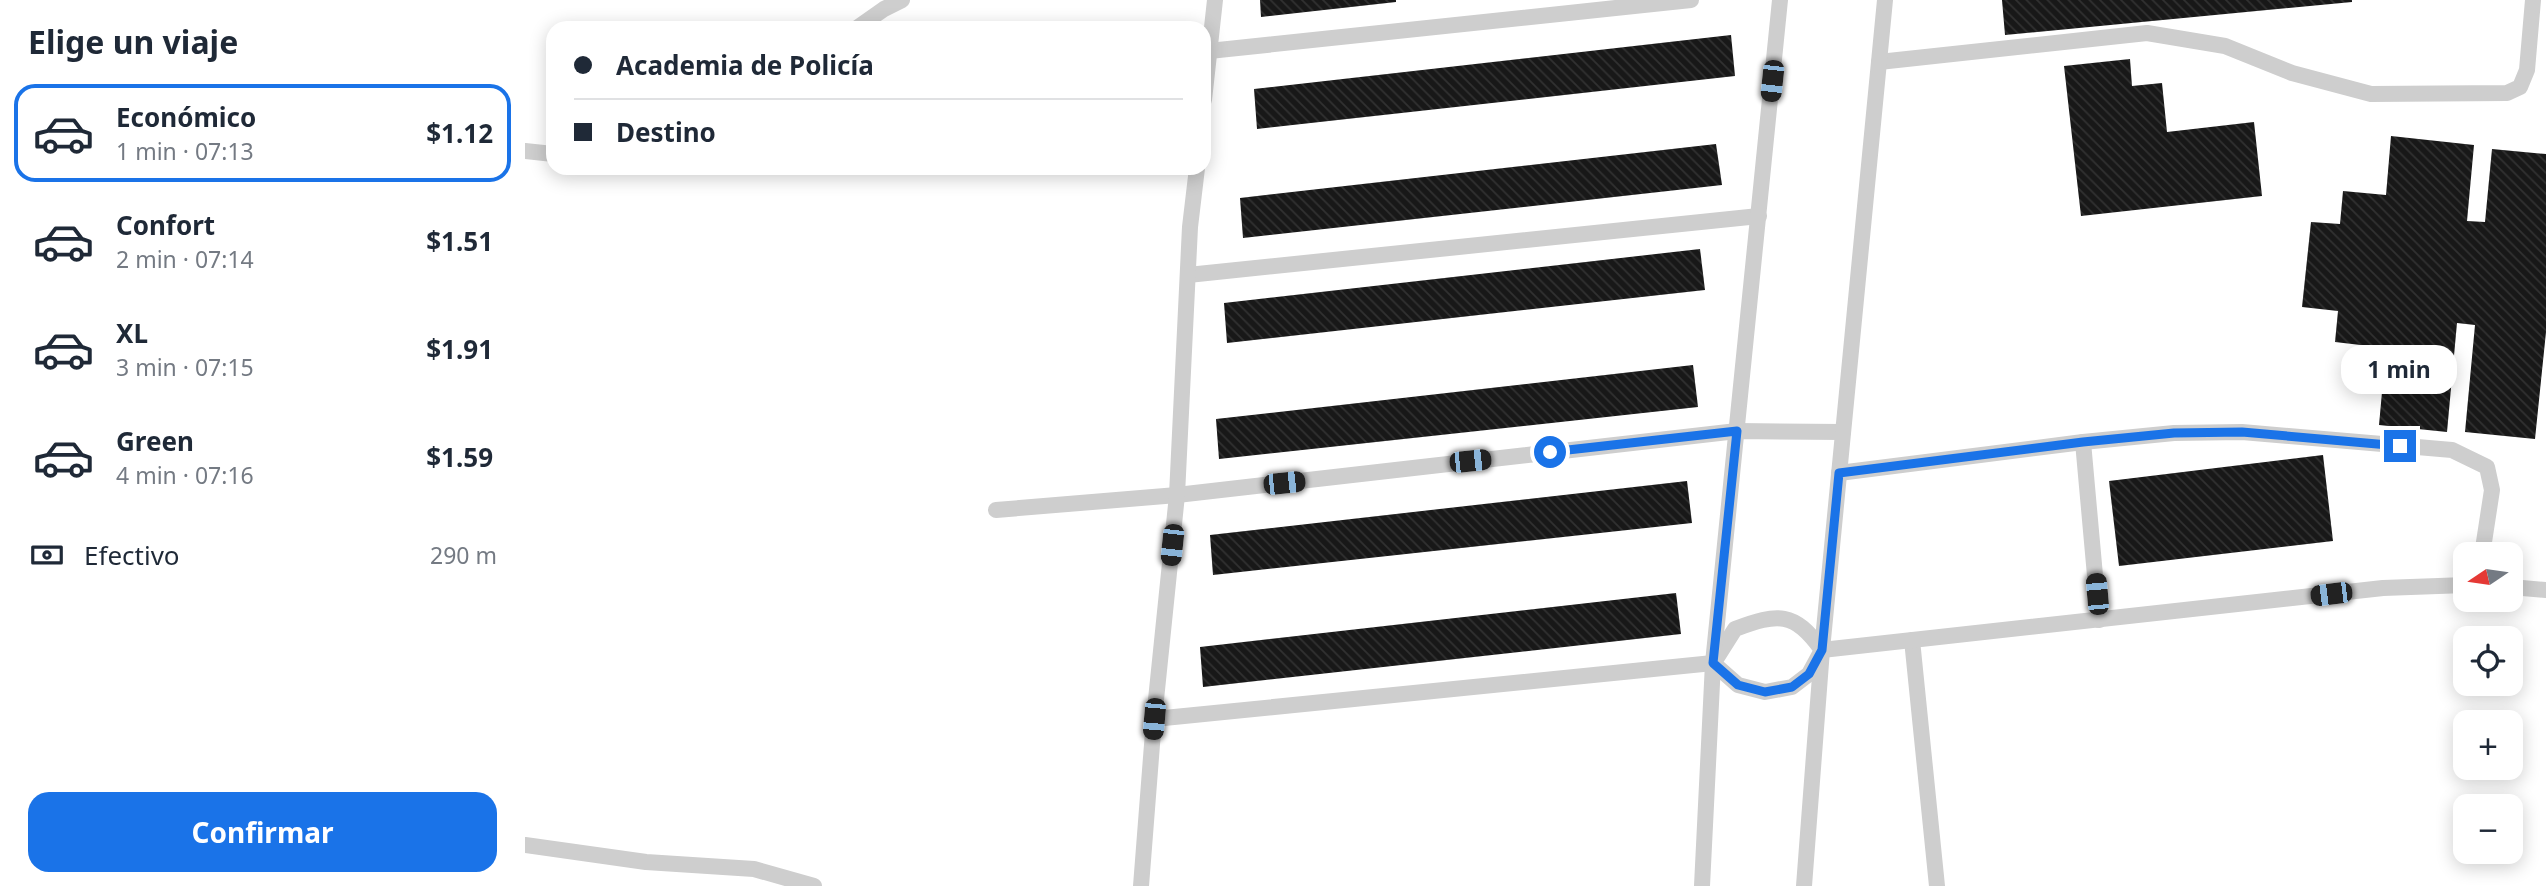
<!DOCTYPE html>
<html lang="es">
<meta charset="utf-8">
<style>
body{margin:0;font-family:"Noto Sans",sans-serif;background:#f6f6f7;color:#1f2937;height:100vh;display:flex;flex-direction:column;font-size:26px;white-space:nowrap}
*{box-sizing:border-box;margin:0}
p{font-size:23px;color:#747a83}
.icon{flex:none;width:38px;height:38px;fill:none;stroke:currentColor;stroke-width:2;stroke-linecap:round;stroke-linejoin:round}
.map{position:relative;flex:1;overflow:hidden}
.details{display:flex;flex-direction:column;background:#fff;width:525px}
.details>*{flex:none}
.top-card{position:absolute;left:21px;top:21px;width:665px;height:154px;border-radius:21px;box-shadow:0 4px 18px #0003;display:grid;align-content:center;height:154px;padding:0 28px;background:#fff}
.needle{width:46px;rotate:257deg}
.controls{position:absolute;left:1928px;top:542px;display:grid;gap:14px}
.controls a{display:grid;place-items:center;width:70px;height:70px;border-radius:14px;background:#fff;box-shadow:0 4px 18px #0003;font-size:35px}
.end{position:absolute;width:32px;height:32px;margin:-16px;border:9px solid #1a73e8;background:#fff;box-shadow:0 0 0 4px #fff}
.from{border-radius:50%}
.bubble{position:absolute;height:49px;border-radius:21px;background:#fff;box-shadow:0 4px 18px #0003;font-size:23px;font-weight:700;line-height:49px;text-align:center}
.car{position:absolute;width:21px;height:42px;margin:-21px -10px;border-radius:9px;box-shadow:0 0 5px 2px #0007;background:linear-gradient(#222 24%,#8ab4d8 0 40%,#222 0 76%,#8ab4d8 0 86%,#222 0)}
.top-card b{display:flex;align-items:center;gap:24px;height:66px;font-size:26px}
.top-card b+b{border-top:2px solid #e0e1e3}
.top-card i{width:18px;height:18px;background:#1f2937}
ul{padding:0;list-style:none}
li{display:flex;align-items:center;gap:21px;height:98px;margin:0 14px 10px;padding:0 14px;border:4px solid transparent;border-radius:21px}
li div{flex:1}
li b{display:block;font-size:26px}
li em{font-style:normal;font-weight:700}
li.current{border-color:#1a73e8}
li>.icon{width:63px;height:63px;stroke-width:1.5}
h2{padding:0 28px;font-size:32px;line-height:84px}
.pay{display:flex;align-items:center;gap:18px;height:77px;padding:0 28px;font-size:26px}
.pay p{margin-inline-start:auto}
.action{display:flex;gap:14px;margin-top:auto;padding:14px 28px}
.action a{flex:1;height:80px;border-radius:21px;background:#1a73e8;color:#fff;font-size:28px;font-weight:700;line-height:80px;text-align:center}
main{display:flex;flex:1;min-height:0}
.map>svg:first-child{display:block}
.building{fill:url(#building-back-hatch)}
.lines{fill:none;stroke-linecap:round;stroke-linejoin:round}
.service{stroke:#cecece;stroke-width:16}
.route{stroke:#1a73e8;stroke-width:9}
</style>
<main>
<section class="details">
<h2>Elige un viaje</h2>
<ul>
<li class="current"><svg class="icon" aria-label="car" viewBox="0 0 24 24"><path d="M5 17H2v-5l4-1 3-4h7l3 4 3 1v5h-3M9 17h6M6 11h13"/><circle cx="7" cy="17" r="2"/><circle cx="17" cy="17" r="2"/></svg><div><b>Económico</b><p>1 min · 07:13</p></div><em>$1.12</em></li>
<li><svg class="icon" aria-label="car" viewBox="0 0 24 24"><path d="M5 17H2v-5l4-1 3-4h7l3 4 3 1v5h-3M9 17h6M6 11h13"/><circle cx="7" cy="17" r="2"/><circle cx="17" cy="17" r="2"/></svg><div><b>Confort</b><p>2 min · 07:14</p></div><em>$1.51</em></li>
<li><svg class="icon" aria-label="car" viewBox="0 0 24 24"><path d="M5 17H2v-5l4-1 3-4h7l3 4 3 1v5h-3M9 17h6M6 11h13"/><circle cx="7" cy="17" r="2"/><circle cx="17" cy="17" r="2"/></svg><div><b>XL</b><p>3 min · 07:15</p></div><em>$1.91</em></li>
<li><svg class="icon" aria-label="car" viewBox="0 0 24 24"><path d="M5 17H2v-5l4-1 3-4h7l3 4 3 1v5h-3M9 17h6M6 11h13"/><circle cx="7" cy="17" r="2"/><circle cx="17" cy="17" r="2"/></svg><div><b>Green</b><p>4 min · 07:16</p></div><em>$1.59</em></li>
</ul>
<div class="pay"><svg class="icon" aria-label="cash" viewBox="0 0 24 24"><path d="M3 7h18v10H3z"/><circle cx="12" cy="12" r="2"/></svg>Efectivo<p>290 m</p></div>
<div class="action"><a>Confirmar</a></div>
</section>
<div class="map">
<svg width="2021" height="886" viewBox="0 0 2021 886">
<defs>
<pattern id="building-back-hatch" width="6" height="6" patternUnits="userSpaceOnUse" patternTransform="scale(1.75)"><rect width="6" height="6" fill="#181818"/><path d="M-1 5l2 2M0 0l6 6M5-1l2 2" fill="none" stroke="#313131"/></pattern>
</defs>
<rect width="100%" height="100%" fill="#fff"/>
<g class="building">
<polygon points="735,0 871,0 871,2 736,17"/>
<polygon points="1477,0 1827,0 1827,2 1480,35"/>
<polygon points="1206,35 1210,76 732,129 729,89"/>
<polygon points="1605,59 1607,86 1637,83 1642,132 1729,122 1737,196 1556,216 1539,66"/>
<polygon points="1866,136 1949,145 1942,221 1960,222 1967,149 2021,154 2021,332 2010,439 1940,432 1950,325 1932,323 1922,432 1854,425 1861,348 1810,342 1813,311 1777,307 1786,222 1815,224 1818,191 1861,195"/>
<polygon points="1191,144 1197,185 718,238 715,198"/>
<polygon points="1175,249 1180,290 702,343 699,303"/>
<polygon points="1168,365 1173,407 694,459 691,419"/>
<polygon points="1798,455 1808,541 1594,566 1584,481"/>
<polygon points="1162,481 1167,523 688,575 685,535"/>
<polygon points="1151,593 1156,634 678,687 675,647"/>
</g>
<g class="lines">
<g class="service">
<polyline points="332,28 359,9 377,0"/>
<polyline points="684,51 1166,0"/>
<polyline points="1354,62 1622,33 1700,46 1767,73 1846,94 1982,93 1995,87 2002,70 2008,0"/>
<polyline points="679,100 690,0"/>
<polyline points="0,151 28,154"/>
<polyline points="663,275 1234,216"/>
<polyline points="1558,442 1574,620"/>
<polyline points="1314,473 1558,442 1649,433 1717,432 1927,450 1962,467 1967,490 1957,555"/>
<polyline points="471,510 652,495 1212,431 1318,432"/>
<polyline points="1986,587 2021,590"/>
<polyline points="1387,640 1412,886"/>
<polyline points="1297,650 1858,588 1941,585"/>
<path d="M629,719l559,-56 25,22 27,7 27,-5 17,-13 13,-24c-28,-39 -44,-37 -87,-21l-19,30"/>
<polyline points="0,845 121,862 229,869 289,886"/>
<polyline points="616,886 629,719 652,495 665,227 672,168"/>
<polyline points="1177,886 1188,663 1255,0"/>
<polyline points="1279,886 1297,650 1360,0"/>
</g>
</g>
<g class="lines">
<polyline class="route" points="1025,452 1212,431 1188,663 1213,685 1240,692 1267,687 1284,674 1297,650 1314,473 1558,442 1649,433 1717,432 1875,446"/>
</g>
</svg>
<div class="controls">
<a><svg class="needle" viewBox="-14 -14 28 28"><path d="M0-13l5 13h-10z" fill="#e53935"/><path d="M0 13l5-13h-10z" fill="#747a83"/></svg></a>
<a><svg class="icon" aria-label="locate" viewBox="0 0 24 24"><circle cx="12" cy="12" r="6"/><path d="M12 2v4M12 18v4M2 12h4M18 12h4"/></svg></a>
<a>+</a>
<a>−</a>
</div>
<i class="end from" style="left:1025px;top:452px"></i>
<i class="end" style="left:1875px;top:446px"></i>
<div class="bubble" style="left:1816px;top:345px;width:116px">1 min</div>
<i class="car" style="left:1247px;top:81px;rotate:186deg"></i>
<i class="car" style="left:945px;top:461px;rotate:84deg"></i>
<i class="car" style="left:759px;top:483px;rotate:84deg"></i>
<i class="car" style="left:647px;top:545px;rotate:186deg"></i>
<i class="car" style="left:1572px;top:594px;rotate:355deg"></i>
<i class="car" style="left:1806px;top:594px;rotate:263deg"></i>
<i class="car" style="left:629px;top:719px;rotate:185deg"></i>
<div class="top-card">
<b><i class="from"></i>Academia de Policía</b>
<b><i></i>Destino</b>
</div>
</div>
</main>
